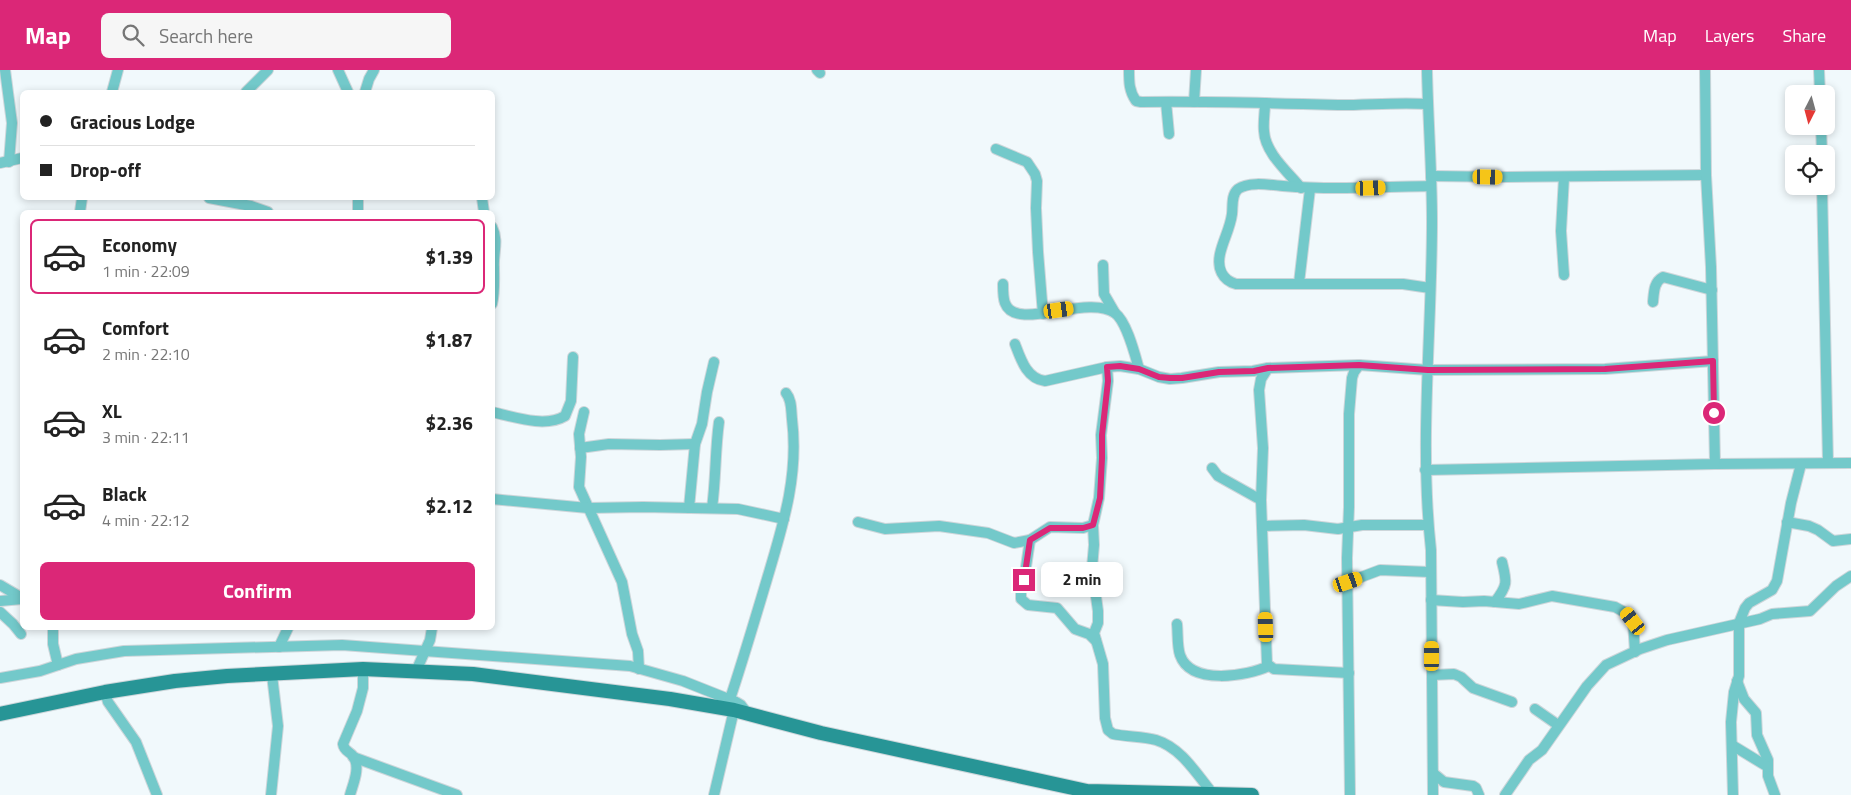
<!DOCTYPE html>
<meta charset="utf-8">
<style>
body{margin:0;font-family:"Titillium Web",sans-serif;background:#f6f6f6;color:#222;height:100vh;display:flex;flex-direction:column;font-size:19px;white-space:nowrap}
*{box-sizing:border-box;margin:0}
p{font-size:16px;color:#767676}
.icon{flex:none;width:28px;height:28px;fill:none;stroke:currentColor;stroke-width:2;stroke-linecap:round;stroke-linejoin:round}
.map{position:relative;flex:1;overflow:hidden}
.drawer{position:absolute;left:20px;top:140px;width:475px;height:420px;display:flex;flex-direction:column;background:#fff;border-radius:8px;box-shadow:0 2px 8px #0003}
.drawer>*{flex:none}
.banner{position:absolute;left:20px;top:20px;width:475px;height:110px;border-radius:8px;box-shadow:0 2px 8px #0003;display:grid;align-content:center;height:110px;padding:0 20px;background:#fff}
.needle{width:32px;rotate:186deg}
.tools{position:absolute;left:1785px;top:15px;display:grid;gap:10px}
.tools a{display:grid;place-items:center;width:50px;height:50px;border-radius:8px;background:#fff;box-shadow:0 2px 8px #0003;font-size:25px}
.end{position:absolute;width:22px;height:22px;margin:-11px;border:6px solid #db2777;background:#fff;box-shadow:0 0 0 2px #fff}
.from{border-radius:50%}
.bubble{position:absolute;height:35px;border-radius:8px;background:#fff;box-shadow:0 2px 8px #0003;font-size:16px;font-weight:700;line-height:35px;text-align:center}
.car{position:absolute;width:15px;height:30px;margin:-15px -8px;border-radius:6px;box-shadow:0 0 4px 1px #0007;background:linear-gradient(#f5c518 24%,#345 0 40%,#f5c518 0 76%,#345 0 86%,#f5c518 0)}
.banner b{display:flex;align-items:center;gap:18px;height:48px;font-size:19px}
.banner b+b{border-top:1px solid #e0e0e0}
.banner i{width:12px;height:12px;background:#222}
ul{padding:9px 0 0;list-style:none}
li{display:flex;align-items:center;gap:15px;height:75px;margin:0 10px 8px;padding:0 10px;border:2px solid transparent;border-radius:8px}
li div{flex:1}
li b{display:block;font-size:19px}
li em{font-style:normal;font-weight:700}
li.on{border-color:#db2777}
li>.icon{width:45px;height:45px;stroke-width:1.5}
.primary-button{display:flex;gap:10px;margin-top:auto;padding:10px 20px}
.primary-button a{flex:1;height:58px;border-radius:8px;background:#db2777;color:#fff;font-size:20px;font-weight:700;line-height:58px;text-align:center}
header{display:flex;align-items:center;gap:30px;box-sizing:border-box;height:70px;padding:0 25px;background:#db2777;color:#fff}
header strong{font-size:24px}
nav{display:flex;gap:28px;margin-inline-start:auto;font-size:18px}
.search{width:350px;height:45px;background:#f6f6f6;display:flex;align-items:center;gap:12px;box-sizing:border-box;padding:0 18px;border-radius:8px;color:#767676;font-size:19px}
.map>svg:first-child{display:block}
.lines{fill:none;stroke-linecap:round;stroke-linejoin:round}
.minor-casing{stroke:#cdd6da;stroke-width:12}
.major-casing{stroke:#cdd6da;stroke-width:16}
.minor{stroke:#73c9ca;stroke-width:10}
.major{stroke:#279596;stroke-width:14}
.route{stroke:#db2777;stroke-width:6}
</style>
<header>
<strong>Map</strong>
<div class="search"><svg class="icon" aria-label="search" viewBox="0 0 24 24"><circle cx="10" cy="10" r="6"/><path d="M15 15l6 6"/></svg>Search here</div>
<nav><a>Map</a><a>Layers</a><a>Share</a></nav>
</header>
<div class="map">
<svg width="1851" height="725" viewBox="0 0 1851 725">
<rect width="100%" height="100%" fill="#f1f9fc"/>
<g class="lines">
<g class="minor-casing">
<g id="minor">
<polyline points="5,0 12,53 9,92"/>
<polyline points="338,0 348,22"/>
<polyline points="817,0 820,3"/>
<path d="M1129,0c0,12 0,21 7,31l5,1c66,-1 132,1 199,3 29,0 58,-3 88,-1"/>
<path d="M1427,0c1,50 5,101 5,151 0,110 -13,220 -1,329l2,245"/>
<polyline points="1819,0 1820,24"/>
<polyline points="112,22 118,0"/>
<polyline points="246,22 268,0"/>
<polyline points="365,22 369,9 374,0"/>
<polyline points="1166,32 1169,64"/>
<polyline points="1194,32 1196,0"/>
<path d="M1265,33c0,9 -2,19 -1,28 1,22 24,41 37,57"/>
<polyline points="1821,56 1822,84"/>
<polyline points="996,79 1027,92 1035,104 1037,111 1036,138 1038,182 1043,244"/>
<polyline points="0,93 22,88"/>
<polyline points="1431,106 1506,107 1706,105"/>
<polyline points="1822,116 1828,393"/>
<polyline points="209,128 251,136 268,142"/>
<polyline points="358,128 358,142"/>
<polyline points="482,128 484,142"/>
<polyline points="80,142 82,128"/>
<path d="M492,157c7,14 1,26 2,40 0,13 1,24 -2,37"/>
<polyline points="1103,195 1104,224 1115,243"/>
<polyline points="1564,205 1561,161 1564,107"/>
<polyline points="1299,213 1310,119"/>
<path d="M1003,214c0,6 0,14 2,19 11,30 82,-10 110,10 12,9 20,42 24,56"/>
<path d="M1430,218l-27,-4h-167c-14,-4 -19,-16 -16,-30 3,-14 10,-25 12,-40 1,-8 -1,-19 6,-25 11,-8 33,-4 45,-3 50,4 99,1 148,0"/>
<path d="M1653,232c1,-11 1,-20 10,-25l49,13"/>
<path d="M1015,274c6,16 12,35 30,37l62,-14 13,-1 19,3 20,8 11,2 12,-1 37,-6 34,-1 15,-3 91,-3 69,5 177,-1 108,-8"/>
<path d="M1107,297l1,14 -7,54 1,23 -3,40 -6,27 1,20 -2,23 6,43v12l-4,10 9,31 2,54 3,12 5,4c14,3 30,2 43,6 26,8 41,35 58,55"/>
<polyline points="1268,298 1261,309 1259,320 1263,378 1261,430 1267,594 1274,599 1349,603"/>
<path d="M492,342c22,5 53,16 73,4l6,-15 2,-44"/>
<polyline points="584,342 579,364 581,387 579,417 622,512 632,564 638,581 639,599"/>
<polyline points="580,378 609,374 660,375 695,374"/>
<polyline points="1715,394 1851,393"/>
<polyline points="1212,398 1218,406 1261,430"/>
<polyline points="1425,400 1715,394 1711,197 1706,105 1705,0"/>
<polyline points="492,429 588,438 643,437 738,439 784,449"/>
<polyline points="689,438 695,374 702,354 707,322 714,292"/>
<path d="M712,438c4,-29 3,-57 7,-86"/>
<polyline points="858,452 885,459 939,456 988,463 1014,473 1030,470 1050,457 1083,458 1093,455"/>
<polyline points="1787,452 1809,456 1818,460 1833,471 1851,469"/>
<polyline points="1262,456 1304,455 1338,459 1362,455 1428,455"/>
<polyline points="1030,470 1024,510 1021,519 1021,529 1028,535 1057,538 1075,559 1089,564 1096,571"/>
<polyline points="1348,512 1380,500 1430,502"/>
<polyline points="0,515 22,528"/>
<polyline points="1431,530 1463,532 1484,531 1519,534 1552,526 1615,537 1626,543 1633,551 1635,582"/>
<polyline points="0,531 22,529"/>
<path d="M1495,532c13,-17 12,-20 7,-40"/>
<polyline points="0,542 13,554 21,564"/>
<path d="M1177,554c1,10 0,22 3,31 11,31 67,21 89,11"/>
<polyline points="53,558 53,574 58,595"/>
<polyline points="279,577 288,558"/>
<polyline points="416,601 430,570 432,558"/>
<polyline points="1432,605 1454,604 1461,607 1473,618 1512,632"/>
<polyline points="0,608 40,601 76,589 124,581 342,575 630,596 683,611 736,632 741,635 747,643"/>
<polyline points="1737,611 1744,629 1756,643 1757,665 1768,690 1768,706 1775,725"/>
<polyline points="105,622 108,632 136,672 157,725"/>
<path d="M730,629c13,-39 25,-80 37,-120 16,-54 32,-103 25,-160 -1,-9 0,-19 -6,-26"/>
<polyline points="1535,639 1558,655"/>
<polyline points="1732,675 1768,697"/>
<polyline points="353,687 457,725"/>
<polyline points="1433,703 1444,712 1473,716 1476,718 1479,725"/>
<polyline points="271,725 278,656 272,605"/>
<path d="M350,725c3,-11 11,-28 3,-39 -4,-5 -9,-5 -10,-12l14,-33 6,-23v-19"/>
<polyline points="714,725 734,640"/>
<polyline points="1350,725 1347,488 1349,437 1349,344 1352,308 1354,302 1359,295"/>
<polyline points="1505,725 1529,690 1542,680 1587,616 1606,595 1640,579 1667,570 1760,549 1772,544 1810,541 1836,516 1851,506"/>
<polyline points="1733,725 1731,652 1734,622 1739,606 1739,553 1745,538 1749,533 1772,520 1777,511 1791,433 1801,394"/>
</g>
</g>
<g class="major-casing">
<polyline id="major" points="0,644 105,622 175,611 227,606 363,599 473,604 670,629 734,640 821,663 1087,721 1252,725"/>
</g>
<use href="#minor" class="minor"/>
<use href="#major" class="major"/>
</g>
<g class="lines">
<polyline class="route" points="1024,510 1030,470 1050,458 1083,458 1093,455 1100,428 1102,388 1102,365 1108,311 1107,297 1120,296 1139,299 1159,307 1170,308 1182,308 1219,302 1254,301 1268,298 1359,295 1428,300 1605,299 1713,291 1714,343"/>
</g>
</svg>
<div class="tools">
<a><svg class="needle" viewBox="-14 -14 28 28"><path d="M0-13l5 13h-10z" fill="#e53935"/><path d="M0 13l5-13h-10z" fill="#767676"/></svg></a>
<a><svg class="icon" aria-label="locate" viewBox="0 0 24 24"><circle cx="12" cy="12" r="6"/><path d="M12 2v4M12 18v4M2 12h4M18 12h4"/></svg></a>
</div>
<i class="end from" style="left:1714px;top:343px"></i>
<i class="end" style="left:1024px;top:510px"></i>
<div class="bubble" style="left:1041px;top:492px;width:82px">2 min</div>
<i class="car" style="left:1488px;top:107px;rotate:91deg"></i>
<i class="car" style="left:1371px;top:118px;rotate:88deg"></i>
<i class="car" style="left:1059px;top:240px;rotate:82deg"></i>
<i class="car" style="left:1348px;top:512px;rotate:71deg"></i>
<i class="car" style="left:1633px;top:551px;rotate:323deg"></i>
<i class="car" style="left:1266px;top:557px;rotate:358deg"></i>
<i class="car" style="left:1432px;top:586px;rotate:0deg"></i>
<div class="banner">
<b><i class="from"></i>Gracious Lodge</b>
<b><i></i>Drop-off</b>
</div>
<section class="drawer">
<ul>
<li class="on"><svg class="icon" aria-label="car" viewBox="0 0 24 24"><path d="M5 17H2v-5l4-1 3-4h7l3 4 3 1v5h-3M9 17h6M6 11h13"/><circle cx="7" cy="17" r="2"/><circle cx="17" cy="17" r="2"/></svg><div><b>Economy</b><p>1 min · 22:09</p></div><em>$1.39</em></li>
<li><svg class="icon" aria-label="car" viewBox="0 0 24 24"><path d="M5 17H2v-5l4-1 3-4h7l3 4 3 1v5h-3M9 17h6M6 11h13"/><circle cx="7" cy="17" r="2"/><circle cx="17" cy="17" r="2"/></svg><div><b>Comfort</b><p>2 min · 22:10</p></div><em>$1.87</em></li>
<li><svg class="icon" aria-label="car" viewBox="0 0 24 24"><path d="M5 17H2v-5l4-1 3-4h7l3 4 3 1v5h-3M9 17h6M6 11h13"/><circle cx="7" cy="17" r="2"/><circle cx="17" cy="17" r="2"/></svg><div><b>XL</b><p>3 min · 22:11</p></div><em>$2.36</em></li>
<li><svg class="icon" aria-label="car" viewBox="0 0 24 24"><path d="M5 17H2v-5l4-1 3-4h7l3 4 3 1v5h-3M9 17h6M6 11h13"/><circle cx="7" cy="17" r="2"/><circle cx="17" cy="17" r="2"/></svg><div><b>Black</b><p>4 min · 22:12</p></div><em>$2.12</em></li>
</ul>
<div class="primary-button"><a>Confirm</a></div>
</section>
</div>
